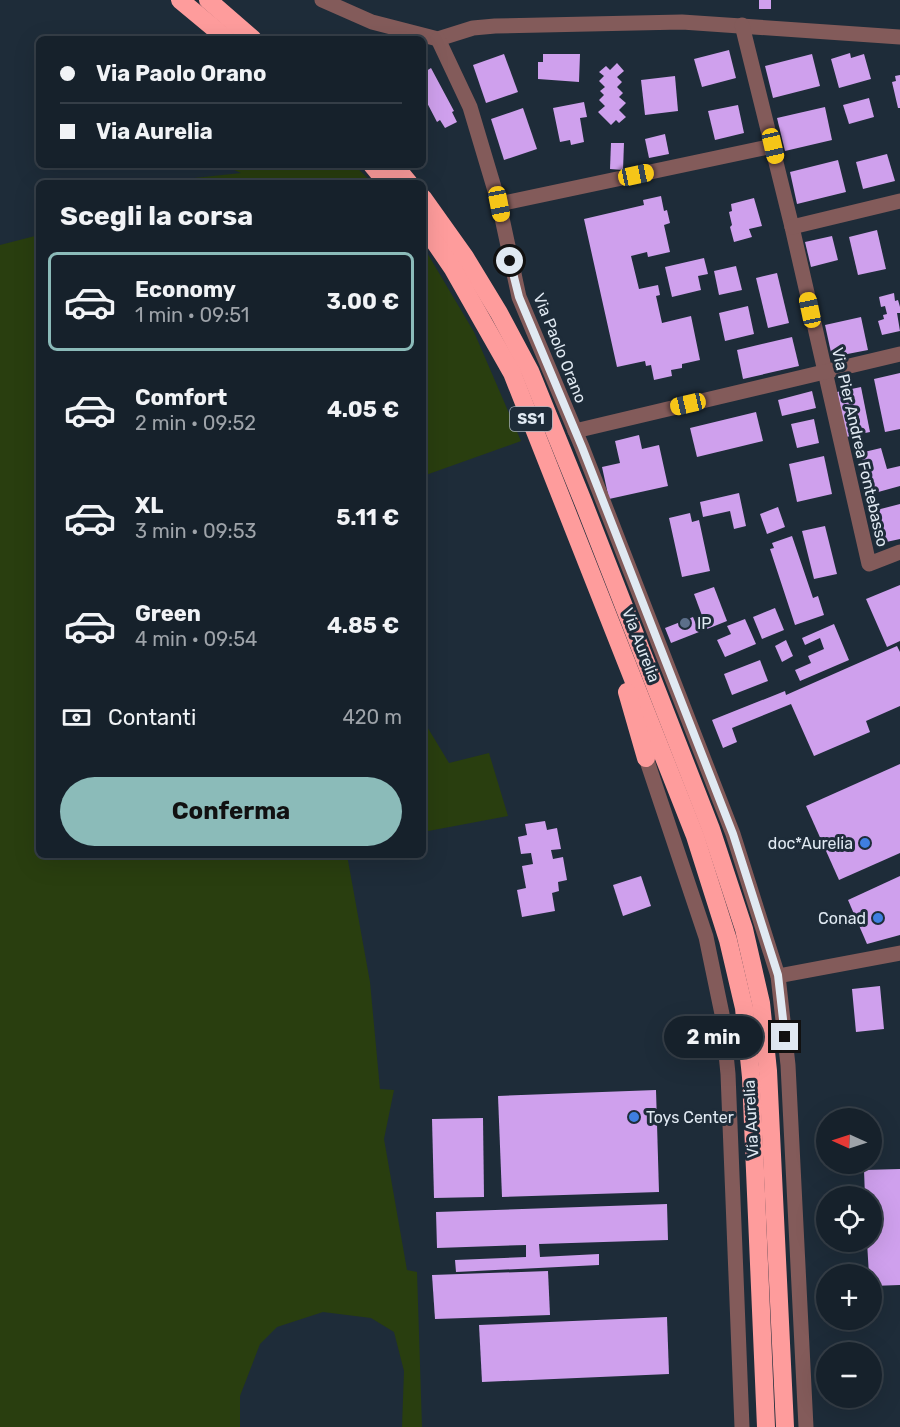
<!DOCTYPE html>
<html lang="it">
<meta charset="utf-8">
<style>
body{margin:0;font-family:Rubik,sans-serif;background:#232e37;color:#f1f3f6;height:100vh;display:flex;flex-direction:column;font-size:22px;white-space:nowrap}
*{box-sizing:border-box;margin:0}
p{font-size:20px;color:#9ea3a9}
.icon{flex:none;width:33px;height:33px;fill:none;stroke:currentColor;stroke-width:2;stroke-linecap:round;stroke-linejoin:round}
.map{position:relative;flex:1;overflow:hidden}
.panel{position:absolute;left:36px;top:180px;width:390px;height:678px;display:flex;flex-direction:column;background:#16212b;border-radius:9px;box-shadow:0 6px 24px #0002,0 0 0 2px #353e47}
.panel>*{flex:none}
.top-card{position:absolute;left:36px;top:36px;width:390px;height:132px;border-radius:9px;box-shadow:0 6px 24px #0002,0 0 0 2px #353e47;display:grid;align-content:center;height:132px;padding:0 24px;background:#16212b}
.needle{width:39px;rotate:273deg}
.controls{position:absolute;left:816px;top:1108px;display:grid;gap:12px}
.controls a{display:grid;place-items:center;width:66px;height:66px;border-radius:50%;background:#16212b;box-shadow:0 6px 24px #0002,0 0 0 2px #353e47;font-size:30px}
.end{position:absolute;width:27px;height:27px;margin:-14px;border:8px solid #e0e9f2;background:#111;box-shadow:0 0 0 3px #111}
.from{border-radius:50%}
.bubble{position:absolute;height:42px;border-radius:21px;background:#16212b;box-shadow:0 6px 24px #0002,0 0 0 2px #353e47;font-size:20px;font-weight:700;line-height:42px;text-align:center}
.car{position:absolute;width:18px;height:36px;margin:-18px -9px;border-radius:8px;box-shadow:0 0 4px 2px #0007;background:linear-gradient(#f5c518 24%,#345 0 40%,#f5c518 0 76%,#345 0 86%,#f5c518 0)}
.top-card b{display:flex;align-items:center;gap:21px;height:57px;font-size:22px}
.top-card b+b{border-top:2px solid #353e47}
.top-card i{width:15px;height:15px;background:#f1f3f6}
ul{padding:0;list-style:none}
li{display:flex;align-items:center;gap:18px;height:99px;margin:0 12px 9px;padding:0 12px;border:3px solid transparent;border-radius:9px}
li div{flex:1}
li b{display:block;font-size:22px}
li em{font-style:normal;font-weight:700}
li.active{border-color:#8bbbb9}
li>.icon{width:54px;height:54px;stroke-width:1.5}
h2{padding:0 24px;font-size:27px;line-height:72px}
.pay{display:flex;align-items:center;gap:15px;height:66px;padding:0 24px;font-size:22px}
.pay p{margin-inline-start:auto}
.cta{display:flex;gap:12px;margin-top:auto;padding:12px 24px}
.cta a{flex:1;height:69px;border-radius:36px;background:#8bbbb9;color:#111;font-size:24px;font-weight:700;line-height:69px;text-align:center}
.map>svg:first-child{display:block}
.green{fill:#293e0f}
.building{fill:#cfa0ed}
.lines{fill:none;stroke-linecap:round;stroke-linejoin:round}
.minor{stroke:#835b5a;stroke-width:15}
.highway{stroke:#fe9c9c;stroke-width:18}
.route{stroke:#e0e9f2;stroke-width:8}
.service-dot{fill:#5c6f8a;stroke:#1e2c39;stroke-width:2}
.shop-dot{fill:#3f7fe0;stroke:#1e2c39;stroke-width:2}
.labels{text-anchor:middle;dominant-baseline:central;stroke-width:6;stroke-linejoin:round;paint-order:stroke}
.shield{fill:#1e2c39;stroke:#a6b0ba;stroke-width:1.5}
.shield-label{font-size:15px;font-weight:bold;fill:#e0e9f2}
.street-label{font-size:16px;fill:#e0e9f2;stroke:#1e2c39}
.poi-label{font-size:16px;fill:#e0e9f2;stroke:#1e2c39;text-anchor:start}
</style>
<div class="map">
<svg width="900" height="1427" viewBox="0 0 900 1427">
<rect width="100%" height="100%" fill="#1e2c39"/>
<g class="green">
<polygon points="223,165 354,165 373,183 184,183 185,179 241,173"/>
<polygon points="39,235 39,855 347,855 370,982 380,1089 394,1090 384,1139 407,1270 417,1272 422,1427 402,1427 404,1371 394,1332 371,1318 323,1312 277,1327 260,1344 240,1396 240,1427 0,1427 0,245"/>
<polygon points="423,246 474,332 521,441 423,476"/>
<polygon points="423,720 449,763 489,753 508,816 423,832"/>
</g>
<g class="building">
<rect x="759" y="0" width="12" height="9"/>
<polygon points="729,50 736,78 702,87 694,59"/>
<polygon points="850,53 851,58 864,54 871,79 839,88 831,59"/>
<polygon points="504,54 518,92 486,103 473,65"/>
<polygon points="543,54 580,54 579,82 538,79 538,62 543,62"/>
<polygon points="812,54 820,86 773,98 765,66"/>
<polygon points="617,63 624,71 617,77 622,82 617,87 623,93 619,97 626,103 619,110 626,117 619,123 616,120 611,125 598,112 605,106 599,100 604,95 600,91 605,87 599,81 604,76 599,72 606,66 610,70"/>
<polygon points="431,68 454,111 452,112 457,122 445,128 440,120 437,122 423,95 423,73"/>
<polygon points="900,75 900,108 898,108 892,82 896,81 895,76"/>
<polygon points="675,76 678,111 645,115 641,80"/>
<polygon points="869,98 874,117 849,124 843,105"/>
<polygon points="584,102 587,117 580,118 584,142 571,145 570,140 560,142 553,108"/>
<polygon points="738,105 744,133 715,140 708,111"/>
<polygon points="825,107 832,140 785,151 777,118"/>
<polygon points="523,108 537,149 504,160 491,119"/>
<polygon points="665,134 669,154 649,158 645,139"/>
<polygon points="611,143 624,143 623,170 610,169"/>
<polygon points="887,154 895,181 863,189 856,162"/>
<polygon points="838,160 846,192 797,204 790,172"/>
<polygon points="661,196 664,211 667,210 670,223 664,225 670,252 648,257 647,252 631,256 639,289 658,285 660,295 656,296 662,323 691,316 700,360 682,364 682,368 671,370 672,376 654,380 651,365 646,366 645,361 617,367 584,219 644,205 643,200"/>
<polygon points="754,198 762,226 749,229 752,237 734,242 730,227 732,225 729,212 732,211 731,204"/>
<polygon points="877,230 886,269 858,275 849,237"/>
<polygon points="832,236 838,260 811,267 805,242"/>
<polygon points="704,258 708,274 698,276 701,290 672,297 665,267"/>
<polygon points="736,266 742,290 719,295 714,271"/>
<polygon points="777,273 789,323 768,328 756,278"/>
<polygon points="894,293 895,301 898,300 900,307 900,313 897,313 900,331 882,335 878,321 884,319 883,315 887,314 885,306 881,307 879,297"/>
<polygon points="748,306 754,334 725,341 719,313"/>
<polygon points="861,317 868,350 832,357 825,325"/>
<polygon points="792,337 799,366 743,379 737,350"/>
<polygon points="900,373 900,429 885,432 874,379"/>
<polygon points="861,387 870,432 846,437 837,392"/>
<polygon points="812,391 816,408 782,416 778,400"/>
<polygon points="756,412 763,441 697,457 690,428"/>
<polygon points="814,419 819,443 797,448 791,424"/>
<polygon points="639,435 642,449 659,445 668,486 609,499 602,467 620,463 615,441"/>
<polygon points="881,448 887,469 900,466 900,486 871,494 860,453"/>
<polygon points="824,456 832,494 797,502 789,464"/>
<polygon points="739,493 746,526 734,529 730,511 703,517 700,502"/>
<polygon points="900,504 900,539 877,544 869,512"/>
<polygon points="778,507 785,527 767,534 760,514"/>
<polygon points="690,513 692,522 699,520 710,571 682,577 669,518"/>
<polygon points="825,526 837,574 814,579 802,531"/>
<polygon points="792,536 813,598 818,596 824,615 795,625 770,549 774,548 772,543"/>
<polygon points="900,585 900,641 887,647 866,599"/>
<polygon points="714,587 727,621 707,629 694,594"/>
<polygon points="775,608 784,630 762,639 753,617"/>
<polygon points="693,617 699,632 671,643 665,628"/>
<polygon points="745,619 756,644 725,657 717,640 731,634 727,626"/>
<polygon points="834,624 849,660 800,681 795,670 811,663 808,656 824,649 820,638 805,645 802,638"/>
<polygon points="786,640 793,656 782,662 775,646"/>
<polygon points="897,646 900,652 900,706 866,721 870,732 814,756 791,704 732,728 737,742 723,748 712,720 785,691 786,695"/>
<polygon points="760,660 768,681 732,695 724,674"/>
<polygon points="900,764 900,853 839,880 806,806"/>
<polygon points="545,821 547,830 557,828 561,849 551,850 553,859 563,857 567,880 558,882 559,891 552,893 555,911 522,917 517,890 526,888 522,866 533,864 531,853 521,854 518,837 527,835 525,824"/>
<polygon points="641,876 651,906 623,916 613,885"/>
<polygon points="900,876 900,935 867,944 848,900"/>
<polygon points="880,986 884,1029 856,1032 852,989"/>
<polygon points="656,1090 659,1192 502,1197 498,1096"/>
<polygon points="483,1118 484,1197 434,1198 432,1119"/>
<polygon points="900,1169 900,1285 872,1286 872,1275 869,1275 867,1242 872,1242 872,1197 865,1197 864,1170"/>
<polygon points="667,1204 668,1240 539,1244 540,1257 599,1254 599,1265 456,1272 455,1260 526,1257 526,1245 437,1248 436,1212"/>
<polygon points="548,1271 550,1315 435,1319 432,1275"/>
<polygon points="667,1317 669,1374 482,1382 479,1325"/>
</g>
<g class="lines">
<g class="minor">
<polyline points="322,0 372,22 438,39 473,28 495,26 682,22 900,37"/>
<polyline points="742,25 792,227 869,564 900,552"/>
<polyline points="438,39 470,107 499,204 519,297 582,447 733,834 778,976 788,1065 806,1427"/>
<polyline points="499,204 773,146"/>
<polyline points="792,227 900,201"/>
<polyline points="575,431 900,354"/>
<polyline points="646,758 706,937 722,1014 728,1074 742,1427"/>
<polyline points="778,976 900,953"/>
</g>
<g class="highway">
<polyline points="180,0 227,39"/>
<polyline points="208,0 253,39"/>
<polyline points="372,165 387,183"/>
<polyline points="394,165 409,183"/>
<polyline points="423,198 465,257 499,313 530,371 584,504 711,829 744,929 761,1003 768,1071 785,1427"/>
<polyline points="423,225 453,269 512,373 695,836 728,940 744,1008 751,1077 766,1427"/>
<polyline points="627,692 646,758"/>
</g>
</g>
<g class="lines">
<polyline class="route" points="510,261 519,297 582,447 733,834 778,975 785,1037"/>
</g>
<circle class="service-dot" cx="685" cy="623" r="6"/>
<g class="shop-dot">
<circle cx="865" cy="843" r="6"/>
<circle cx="878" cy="918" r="6"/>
<circle cx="634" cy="1117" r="6"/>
</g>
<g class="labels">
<rect class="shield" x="510" y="407" width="42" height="24" rx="4.5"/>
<g class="shield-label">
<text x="531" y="419">SS1</text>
</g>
<g class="street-label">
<text transform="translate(560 348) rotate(68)">Via Paolo Orano</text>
<text transform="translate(860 447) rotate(77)">Via Pier Andrea Fontebasso</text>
<text transform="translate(641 645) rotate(69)">Via Aurelia</text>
<text transform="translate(751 1119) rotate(-93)">Via Aurelia</text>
</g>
<g class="poi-label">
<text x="697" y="623">IP</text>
<text x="853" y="843" text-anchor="end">doc*Aurelia</text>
<text x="866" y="918" text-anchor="end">Conad</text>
<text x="646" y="1117">Toys Center</text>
</g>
</g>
</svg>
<div class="controls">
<a><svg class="needle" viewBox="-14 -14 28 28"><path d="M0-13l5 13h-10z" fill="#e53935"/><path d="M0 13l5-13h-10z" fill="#9ea3a9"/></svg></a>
<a><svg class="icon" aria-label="locate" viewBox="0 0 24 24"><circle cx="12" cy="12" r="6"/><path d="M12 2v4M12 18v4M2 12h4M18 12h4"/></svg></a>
<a>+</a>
<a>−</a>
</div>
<i class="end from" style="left:510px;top:261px"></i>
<i class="end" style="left:785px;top:1037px"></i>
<div class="bubble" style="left:664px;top:1016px;width:99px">2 min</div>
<i class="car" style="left:773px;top:146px;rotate:167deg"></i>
<i class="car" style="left:636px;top:175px;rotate:78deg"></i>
<i class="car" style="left:499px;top:204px;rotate:169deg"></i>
<i class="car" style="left:810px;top:310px;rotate:348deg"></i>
<i class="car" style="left:688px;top:404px;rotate:257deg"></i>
<div class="top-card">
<b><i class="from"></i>Via Paolo Orano</b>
<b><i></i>Via Aurelia</b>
</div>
<section class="panel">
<h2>Scegli la corsa</h2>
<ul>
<li class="active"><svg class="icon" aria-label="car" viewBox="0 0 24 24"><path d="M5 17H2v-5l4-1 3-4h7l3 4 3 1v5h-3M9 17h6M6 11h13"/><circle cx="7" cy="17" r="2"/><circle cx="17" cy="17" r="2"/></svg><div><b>Economy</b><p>1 min · 09:51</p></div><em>3.00 €</em></li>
<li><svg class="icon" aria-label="car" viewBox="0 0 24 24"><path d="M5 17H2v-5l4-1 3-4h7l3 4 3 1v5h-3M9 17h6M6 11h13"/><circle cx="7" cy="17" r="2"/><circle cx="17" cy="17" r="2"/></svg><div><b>Comfort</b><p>2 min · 09:52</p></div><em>4.05 €</em></li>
<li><svg class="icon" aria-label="car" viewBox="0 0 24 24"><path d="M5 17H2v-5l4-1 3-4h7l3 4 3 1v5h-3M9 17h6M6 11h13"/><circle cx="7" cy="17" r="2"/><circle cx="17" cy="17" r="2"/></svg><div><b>XL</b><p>3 min · 09:53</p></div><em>5.11 €</em></li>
<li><svg class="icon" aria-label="car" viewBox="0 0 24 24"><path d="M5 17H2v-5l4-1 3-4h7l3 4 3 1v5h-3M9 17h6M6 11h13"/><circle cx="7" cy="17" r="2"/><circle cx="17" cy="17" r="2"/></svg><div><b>Green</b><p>4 min · 09:54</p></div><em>4.85 €</em></li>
</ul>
<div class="pay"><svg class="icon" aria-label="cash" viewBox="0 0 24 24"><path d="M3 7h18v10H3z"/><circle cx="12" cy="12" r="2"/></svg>Contanti<p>420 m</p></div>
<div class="cta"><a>Conferma</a></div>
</section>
</div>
